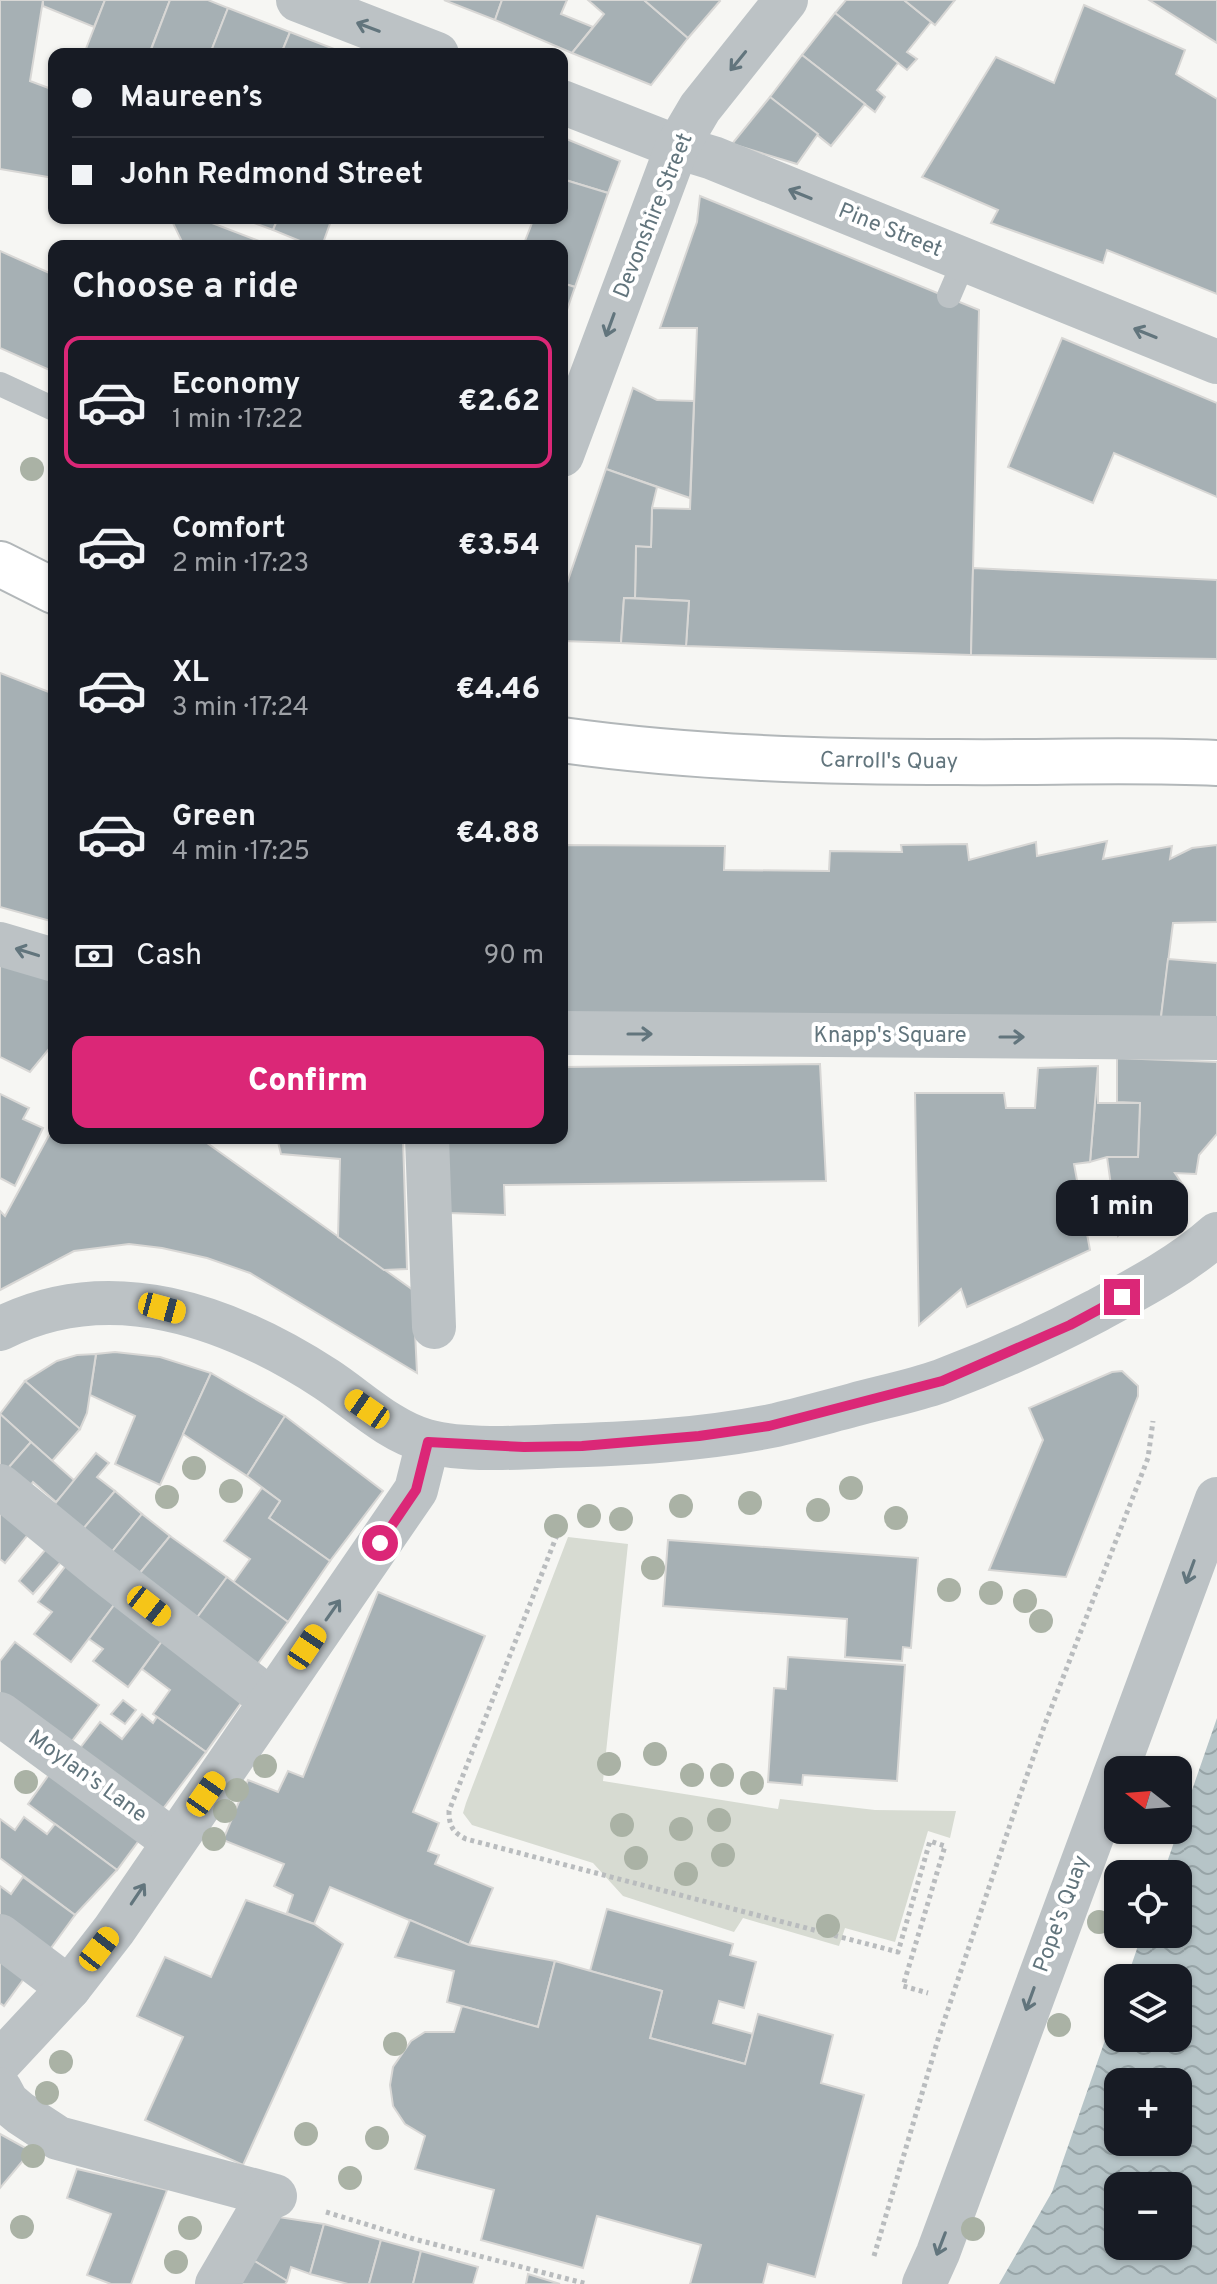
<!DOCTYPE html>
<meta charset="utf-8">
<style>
body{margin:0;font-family:Overpass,sans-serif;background:#242831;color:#f1f3f6;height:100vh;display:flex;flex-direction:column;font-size:30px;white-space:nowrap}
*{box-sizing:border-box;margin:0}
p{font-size:26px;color:#9ea1a6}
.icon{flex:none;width:44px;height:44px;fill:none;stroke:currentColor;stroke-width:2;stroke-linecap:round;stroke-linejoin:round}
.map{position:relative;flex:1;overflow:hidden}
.side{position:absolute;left:48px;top:240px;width:520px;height:904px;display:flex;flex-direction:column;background:#171b24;border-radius:16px;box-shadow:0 2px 6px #0004}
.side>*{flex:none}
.banner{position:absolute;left:48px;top:48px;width:520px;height:176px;border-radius:16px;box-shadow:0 2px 6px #0004;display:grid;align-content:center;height:176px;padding:0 24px;background:#171b24}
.needle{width:52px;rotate:287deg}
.buttons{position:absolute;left:1104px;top:1756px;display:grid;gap:16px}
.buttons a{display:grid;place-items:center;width:88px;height:88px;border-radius:16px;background:#171b24;box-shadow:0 2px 6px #0004;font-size:40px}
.end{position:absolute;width:36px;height:36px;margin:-18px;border:10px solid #db2777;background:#fff;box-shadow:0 0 0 4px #fff}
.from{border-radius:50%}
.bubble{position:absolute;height:56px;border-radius:16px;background:#171b24;box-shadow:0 2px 6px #0004;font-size:26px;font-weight:800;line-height:56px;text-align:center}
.car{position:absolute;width:24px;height:48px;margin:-24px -12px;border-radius:10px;box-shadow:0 0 6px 2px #0007;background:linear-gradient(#f5c518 24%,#345 0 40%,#f5c518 0 76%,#345 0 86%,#f5c518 0)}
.banner b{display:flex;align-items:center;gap:28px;height:76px;font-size:30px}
.banner b+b{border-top:2px solid #363941}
.banner i{width:20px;height:20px;background:#f1f3f6}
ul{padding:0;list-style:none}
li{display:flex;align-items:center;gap:24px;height:132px;margin:0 16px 12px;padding:0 8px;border:4px solid transparent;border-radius:16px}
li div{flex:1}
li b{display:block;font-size:30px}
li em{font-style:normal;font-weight:800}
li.current{border-color:#db2777}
li>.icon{width:72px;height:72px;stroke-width:1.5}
h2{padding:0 24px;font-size:36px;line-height:96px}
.pay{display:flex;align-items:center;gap:20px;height:88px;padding:0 24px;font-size:30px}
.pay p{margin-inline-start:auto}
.primary-button{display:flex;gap:16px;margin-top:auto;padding:16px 24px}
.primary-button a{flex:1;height:92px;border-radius:16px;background:#db2777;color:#fff;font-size:32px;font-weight:800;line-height:92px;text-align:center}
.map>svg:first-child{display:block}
.green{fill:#d7dbd2}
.water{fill:url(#water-waves);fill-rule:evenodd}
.building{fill:#a6b0b4;stroke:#d8d7d5;stroke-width:2}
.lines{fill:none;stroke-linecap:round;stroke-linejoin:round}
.trunk-casing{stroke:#b2b7b9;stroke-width:48}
.path{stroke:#b9bcbe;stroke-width:5;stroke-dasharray:4 4;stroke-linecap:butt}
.service{stroke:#bcc2c5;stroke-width:24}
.minor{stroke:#bcc2c5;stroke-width:44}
.tertiary{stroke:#bcc2c5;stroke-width:44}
.trunk{stroke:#fff;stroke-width:44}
.tree{fill:#aab2a5}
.oneway{stroke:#62757d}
.route{stroke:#db2777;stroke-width:10}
.labels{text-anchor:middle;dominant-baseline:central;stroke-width:8;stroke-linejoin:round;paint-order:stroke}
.street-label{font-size:22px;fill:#62757d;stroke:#fff}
</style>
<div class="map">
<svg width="1217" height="2284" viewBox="0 0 1217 2284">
<defs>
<pattern id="water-waves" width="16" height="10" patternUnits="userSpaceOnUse" patternTransform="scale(2)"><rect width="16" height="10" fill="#b6c4c7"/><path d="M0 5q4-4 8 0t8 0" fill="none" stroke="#97a4a7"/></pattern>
</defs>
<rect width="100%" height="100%" fill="#f6f6f3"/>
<polygon class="green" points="568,1537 628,1544 603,1781 778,1809 780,1799 875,1810 956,1811 950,1838 928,1831 895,1942 845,1928 839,1946 743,1918 734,1932 623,1896 593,1863 472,1825 463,1813 466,1803"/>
<path class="water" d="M1217,1718v566h-218l53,-92 66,-189v35h60v-60h-51l15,-44h36v-60h-15zM1118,2082h60v60h-60zM1118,2186h60v60h-60z"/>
<g class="building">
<polygon points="0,0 43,0 30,81 54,90 54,123 51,131 54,132 54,178 0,169"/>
<polygon points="43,0 105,0 94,27 43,6"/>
<polygon points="105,0 170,0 149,54 84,54"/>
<polygon points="170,0 208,0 228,8 210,54 162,54 151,50"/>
<polygon points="444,0 502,0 495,20"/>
<polygon points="502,0 567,0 561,14 593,27 572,53 495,20"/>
<polygon points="588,0 644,0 688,38 651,85 572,53 604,14"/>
<polygon points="644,0 719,0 720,1 688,38"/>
<polygon points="846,0 904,0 931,22 907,52 917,59 907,70 835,13"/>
<polygon points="904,0 955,0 935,25"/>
<polygon points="1149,0 1217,0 1217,43"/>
<polygon points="1084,5 1185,50 1176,74 1217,99 1217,294 1107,250 1103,263 991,223 998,210 922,177 996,57 1054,83"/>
<polygon points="228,8 290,32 281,54 210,54"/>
<polygon points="835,13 898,63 877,90 885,97 875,112 802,55"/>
<polygon points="290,32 347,54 281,54"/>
<polygon points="802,55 865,104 831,146 770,97"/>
<polygon points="770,97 818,134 797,164 732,144"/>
<polygon points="564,138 620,161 608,193 562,179"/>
<polygon points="562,179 608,193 575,287 562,283 562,246 523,246 534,218 562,218"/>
<polygon points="700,196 979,310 971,655 686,646 689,601 635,598 636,546 651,547 652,508 690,509 697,328 660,328 697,222"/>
<polygon points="158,218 199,218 272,246 184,246 173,223"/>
<polygon points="241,218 278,218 273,230"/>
<polygon points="278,218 332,218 322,246 312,246 273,230"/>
<polygon points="0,251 54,275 54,372 0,348"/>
<polygon points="562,283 575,287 562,324"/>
<polygon points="1062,338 1217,403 1217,497 1114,453 1093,503 1008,467"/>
<polygon points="633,388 657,400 694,401 690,498 606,469"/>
<polygon points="606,469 657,487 652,508 651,547 636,546 635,598 624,598 621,643 562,641 562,598"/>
<polygon points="973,568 1217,580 1217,659 971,655"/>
<polygon points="624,598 689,601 686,646 621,643"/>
<polygon points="0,673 54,694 54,922 0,907"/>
<polygon points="1107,841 1103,859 1172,846 1170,859 1192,848 1217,845 1217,922 1173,923 1161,1017 562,1015 562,845 725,846 724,870 829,871 830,851 902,852 901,845 967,844 969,860 1036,842 1037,856"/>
<polygon points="1168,959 1217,963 1217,1019 1161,1017"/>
<polygon points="0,965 54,979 54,1043 30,1072 0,1057"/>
<polygon points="1117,1058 1217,1062 1217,1134 1199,1155 1196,1174 1175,1173 1183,1185 1118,1236 1107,1157 1138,1157 1140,1103 1117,1102"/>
<polygon points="820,1064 826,1181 504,1185 505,1215 450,1213 444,1138 562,1138 562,1067"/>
<polygon points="1098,1066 1098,1103 1140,1103 1138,1157 1107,1157 1090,1162"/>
<polygon points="1098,1066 1090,1162 1074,1164 1090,1250 967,1307 961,1289 919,1325 915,1093 1004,1093 1006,1108 1035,1108 1038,1068"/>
<polygon points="0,1094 29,1108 23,1119 43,1128 15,1186 0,1178"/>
<polygon points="54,1126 54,1138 200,1138 413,1290 417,1373 250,1273 207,1258 162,1248 129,1244 74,1251 0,1290 0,1211 5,1216"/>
<polygon points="277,1138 403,1138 407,1269 384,1270 338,1237 340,1159 281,1154"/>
<polygon points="115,1352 160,1357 211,1373 160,1485 115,1464 135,1416 90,1395 96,1354"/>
<polygon points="96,1354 87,1413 80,1429 25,1381 57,1361 77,1355"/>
<polygon points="1122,1371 1138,1386 1138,1396 1066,1577 989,1570 1043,1440 1029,1408 1112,1372"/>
<polygon points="211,1373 285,1416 247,1476 183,1434"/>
<polygon points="25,1381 80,1429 52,1461 0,1414"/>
<polygon points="0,1414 31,1442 2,1475 0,1473"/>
<polygon points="285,1416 383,1491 330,1561 269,1518 280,1501 247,1476"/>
<polygon points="31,1442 75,1481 56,1502 33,1482 24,1494 2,1475"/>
<polygon points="96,1453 109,1463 97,1477 115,1491 78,1535 49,1511"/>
<polygon points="262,1488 280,1501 269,1518 330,1561 288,1622 233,1583 250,1559 224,1541"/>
<polygon points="115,1491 142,1514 107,1558 78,1535"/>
<polygon points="0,1506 31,1531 5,1563 0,1559"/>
<polygon points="142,1514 170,1536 135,1579 107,1558"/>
<polygon points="170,1536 227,1577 190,1627 135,1579"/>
<polygon points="668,1540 918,1558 911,1648 903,1647 902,1661 845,1657 847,1619 663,1606"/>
<polygon points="46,1549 61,1562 33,1594 19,1581"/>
<polygon points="68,1563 117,1601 71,1662 34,1634 52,1612 38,1602"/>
<polygon points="227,1577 288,1622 252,1672 190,1627"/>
<polygon points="378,1592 485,1636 413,1812 439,1823 428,1851 439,1855 435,1864 493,1888 469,1945 330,1887 314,1924 287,1913 293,1895 274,1886 284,1864 223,1840 248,1780 278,1792 288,1771 303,1777"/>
<polygon points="117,1601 165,1637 128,1687 93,1661 103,1649 89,1639"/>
<polygon points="165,1637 246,1696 206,1752 153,1714 170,1690 142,1669"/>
<polygon points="15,1642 99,1705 69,1745 0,1693 0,1661"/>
<polygon points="788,1657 905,1665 897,1781 803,1775 802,1785 768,1782 774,1688 786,1689"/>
<polygon points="123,1700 136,1710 125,1724 111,1714"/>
<polygon points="142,1714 153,1723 157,1717 206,1752 159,1814 77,1752 100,1722 122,1739"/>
<polygon points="53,1769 143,1835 117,1870 28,1804"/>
<polygon points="24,1817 47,1834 55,1824 117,1870 75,1915 0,1858 0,1819 15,1830"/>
<polygon points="23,1877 75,1915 43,1959 0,1928 0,1886 11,1894"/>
<polygon points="246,1900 314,1924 343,1944 243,2165 145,2120 183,2037 137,2016 165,1957 211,1977"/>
<polygon points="607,1909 733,1944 730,1955 756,1962 744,2008 719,2001 713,2023 753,2034 745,2064 650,2038 662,1991 590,1971"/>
<polygon points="410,1920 469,1945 555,1961 538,2027 447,2002 454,1971 395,1957"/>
<polygon points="0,1952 28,1973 4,2006 0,2003"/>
<polygon points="555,1961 662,1991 650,2038 745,2064 758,2014 833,2035 821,2083 864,2095 815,2277 768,2264 763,2284 690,2284 701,2245 597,2216 583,2268 481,2240 494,2190 415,2169 425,2136 405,2124 393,2106 390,2085 393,2067 411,2041 425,2032 454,2032 462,2006 538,2027"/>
<polygon points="0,2134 31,2151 0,2188"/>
<polygon points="77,2169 167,2190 131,2284 111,2284 87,2275 111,2214 67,2198"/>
<polygon points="272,2216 324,2224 310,2274 291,2267 287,2281 248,2257"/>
<polygon points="324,2224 381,2240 369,2284 348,2284 310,2274"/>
<polygon points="381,2240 421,2251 413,2284 369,2284"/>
<polygon points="421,2251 478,2267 473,2284 413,2284"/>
<polygon points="248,2257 287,2281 285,2284 232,2284"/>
<polygon points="528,2274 560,2284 526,2284"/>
</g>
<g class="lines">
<g class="trunk-casing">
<g id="trunk">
<polyline points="0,564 54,591"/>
<path id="s1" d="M562,740c130,18 262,22 394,22 87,1 174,-3 261,1"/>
</g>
</g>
<g class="path">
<path d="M557,1535l-108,276c0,14 3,21 17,28l432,113 32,-111 15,5 -42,140 25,7"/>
<polyline points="326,2212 414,2239 587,2284"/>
<polyline points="874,2256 939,2036 1019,1798 1045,1724 1148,1458 1153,1421"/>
</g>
<g class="service">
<polyline points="949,296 964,261"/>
<polyline points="0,384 54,409"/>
</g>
<g class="minor">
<polyline points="298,0 437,54"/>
<polyline points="562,102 677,147 713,158 1217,362"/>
<polyline points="562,455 677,147 700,108 786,0"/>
<polyline points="0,944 54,960"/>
<polyline points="562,1033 1217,1038"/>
<polyline points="427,1138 434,1327"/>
<polyline points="0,1486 100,1568 271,1700"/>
<polyline points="0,1714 173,1841"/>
<polyline points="0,1936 69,1988"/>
<polyline points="0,2062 69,1988 114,1930 416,1490 428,1442"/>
<polyline points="0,2089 7,2102 20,2113 58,2138 275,2196"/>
<polyline points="217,2284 269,2195"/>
</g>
<g class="tertiary">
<path d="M0,1329c110,-56 229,-13 326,50 32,21 62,51 100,62 35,10 93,7 130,5 70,-2 145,-6 215,-20 27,-6 55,-14 82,-21 29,-8 60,-14 88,-24 53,-20 106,-44 155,-70 43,-23 85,-45 121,-77"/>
<polyline points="924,2284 938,2253 1217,1499"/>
</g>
<use href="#trunk" class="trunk"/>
</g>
<g class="tree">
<circle cx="32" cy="469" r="12"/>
<circle cx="194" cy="1468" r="12"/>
<circle cx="851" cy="1488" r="12"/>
<circle cx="231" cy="1491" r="12"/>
<circle cx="167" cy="1497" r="12"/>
<circle cx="750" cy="1503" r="12"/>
<circle cx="681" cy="1506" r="12"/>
<circle cx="818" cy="1510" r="12"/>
<circle cx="589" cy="1516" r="12"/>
<circle cx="896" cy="1518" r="12"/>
<circle cx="621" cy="1519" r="12"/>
<circle cx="556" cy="1526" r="12"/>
<circle cx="653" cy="1568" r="12"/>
<circle cx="949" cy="1590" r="12"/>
<circle cx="991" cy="1593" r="12"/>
<circle cx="1025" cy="1601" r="12"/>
<circle cx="1041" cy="1621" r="12"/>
<circle cx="655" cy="1754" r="12"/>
<circle cx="609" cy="1764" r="12"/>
<circle cx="265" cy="1766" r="12"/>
<circle cx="692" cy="1775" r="12"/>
<circle cx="722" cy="1775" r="12"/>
<circle cx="26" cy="1782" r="12"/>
<circle cx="752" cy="1783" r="12"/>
<circle cx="237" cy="1790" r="12"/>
<circle cx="225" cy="1811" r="12"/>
<circle cx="719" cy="1820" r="12"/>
<circle cx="622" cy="1825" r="12"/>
<circle cx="681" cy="1829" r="12"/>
<circle cx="214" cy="1839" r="12"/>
<circle cx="723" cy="1855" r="12"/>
<circle cx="636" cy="1858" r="12"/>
<circle cx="686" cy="1874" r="12"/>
<circle cx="1099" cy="1922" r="12"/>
<circle cx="828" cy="1926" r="12"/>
<circle cx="1059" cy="2025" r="12"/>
<circle cx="395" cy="2044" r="12"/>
<circle cx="61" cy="2062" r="12"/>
<circle cx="47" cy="2093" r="12"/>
<circle cx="306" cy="2134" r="12"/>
<circle cx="377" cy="2138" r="12"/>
<circle cx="33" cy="2156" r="12"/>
<circle cx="350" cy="2178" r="12"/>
<circle cx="22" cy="2227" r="12"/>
<circle cx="190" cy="2228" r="12"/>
<circle cx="973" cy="2229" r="12"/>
<circle cx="176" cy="2262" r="12"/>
</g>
<defs><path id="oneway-shaft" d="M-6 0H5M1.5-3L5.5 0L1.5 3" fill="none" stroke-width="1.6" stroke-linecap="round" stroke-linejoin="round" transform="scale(2)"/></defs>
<g class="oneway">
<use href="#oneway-shaft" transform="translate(368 27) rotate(-159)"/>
<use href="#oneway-shaft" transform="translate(738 61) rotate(129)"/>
<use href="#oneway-shaft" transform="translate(800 194) rotate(-158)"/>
<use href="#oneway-shaft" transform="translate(610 325) rotate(110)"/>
<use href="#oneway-shaft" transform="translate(1145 333) rotate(-158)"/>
<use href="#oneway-shaft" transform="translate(27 952) rotate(-163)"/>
<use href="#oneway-shaft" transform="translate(640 1034)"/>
<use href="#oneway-shaft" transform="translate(1012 1037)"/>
<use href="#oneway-shaft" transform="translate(1190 1572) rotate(110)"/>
<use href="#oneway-shaft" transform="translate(333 1610) rotate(-55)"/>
<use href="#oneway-shaft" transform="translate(138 1894) rotate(-56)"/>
<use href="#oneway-shaft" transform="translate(1030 1999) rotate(110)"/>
<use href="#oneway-shaft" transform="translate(941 2244) rotate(111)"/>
</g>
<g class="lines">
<polyline class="route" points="380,1543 416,1490 428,1442 524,1447 582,1446 699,1436 769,1426 942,1381 1070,1325 1122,1297"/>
</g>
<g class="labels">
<g class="street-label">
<text transform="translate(654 216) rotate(-68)">Devonshire Street</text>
<text transform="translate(890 231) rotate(22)">Pine Street</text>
<text stroke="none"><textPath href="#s1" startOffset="328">Carroll's Quay</textPath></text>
<text x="890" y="1036">Knapp's Square</text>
<text transform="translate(87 1777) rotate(36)">Moylan's Lane</text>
<text transform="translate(1062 1914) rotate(-70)">Pope's Quay</text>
</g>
</g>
</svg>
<div class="buttons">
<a><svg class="needle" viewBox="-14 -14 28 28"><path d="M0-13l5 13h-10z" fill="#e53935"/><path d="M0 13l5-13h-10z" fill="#9ea1a6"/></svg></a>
<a><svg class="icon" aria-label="locate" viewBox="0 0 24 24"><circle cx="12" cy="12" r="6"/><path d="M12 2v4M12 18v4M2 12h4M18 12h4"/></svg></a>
<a><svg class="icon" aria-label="layers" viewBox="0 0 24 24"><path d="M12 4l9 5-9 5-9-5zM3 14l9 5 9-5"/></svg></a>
<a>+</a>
<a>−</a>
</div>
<i class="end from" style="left:380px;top:1543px"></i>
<i class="end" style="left:1122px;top:1297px"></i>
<div class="bubble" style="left:1056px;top:1180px;width:132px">1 min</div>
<i class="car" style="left:162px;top:1308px;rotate:105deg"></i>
<i class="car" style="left:367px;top:1409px;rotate:305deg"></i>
<i class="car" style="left:149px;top:1606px;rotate:128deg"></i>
<i class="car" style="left:307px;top:1647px;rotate:34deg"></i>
<i class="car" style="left:206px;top:1794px;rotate:35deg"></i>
<i class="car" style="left:99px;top:1949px;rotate:38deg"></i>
<div class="banner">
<b><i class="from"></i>Maureen’s</b>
<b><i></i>John Redmond Street</b>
</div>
<section class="side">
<h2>Choose a ride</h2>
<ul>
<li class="current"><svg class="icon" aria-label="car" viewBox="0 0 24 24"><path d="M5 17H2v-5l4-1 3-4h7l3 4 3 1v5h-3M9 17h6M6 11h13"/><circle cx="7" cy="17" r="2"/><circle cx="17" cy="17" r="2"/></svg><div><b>Economy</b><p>1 min · 17:22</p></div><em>€2.62</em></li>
<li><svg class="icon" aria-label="car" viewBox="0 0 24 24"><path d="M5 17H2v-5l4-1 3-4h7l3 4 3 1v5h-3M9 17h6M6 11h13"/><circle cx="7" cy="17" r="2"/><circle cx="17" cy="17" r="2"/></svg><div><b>Comfort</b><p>2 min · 17:23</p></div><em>€3.54</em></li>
<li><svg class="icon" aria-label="car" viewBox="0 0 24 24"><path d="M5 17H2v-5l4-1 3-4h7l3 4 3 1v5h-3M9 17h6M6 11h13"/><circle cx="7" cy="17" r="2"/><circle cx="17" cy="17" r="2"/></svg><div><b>XL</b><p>3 min · 17:24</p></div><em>€4.46</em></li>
<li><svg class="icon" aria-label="car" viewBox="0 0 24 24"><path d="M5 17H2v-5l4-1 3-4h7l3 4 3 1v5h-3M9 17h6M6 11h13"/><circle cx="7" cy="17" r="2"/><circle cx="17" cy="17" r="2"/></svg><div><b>Green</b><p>4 min · 17:25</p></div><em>€4.88</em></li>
</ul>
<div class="pay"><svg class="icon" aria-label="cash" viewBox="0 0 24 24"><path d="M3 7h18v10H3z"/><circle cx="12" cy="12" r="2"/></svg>Cash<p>90 m</p></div>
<div class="primary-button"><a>Confirm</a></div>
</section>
</div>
